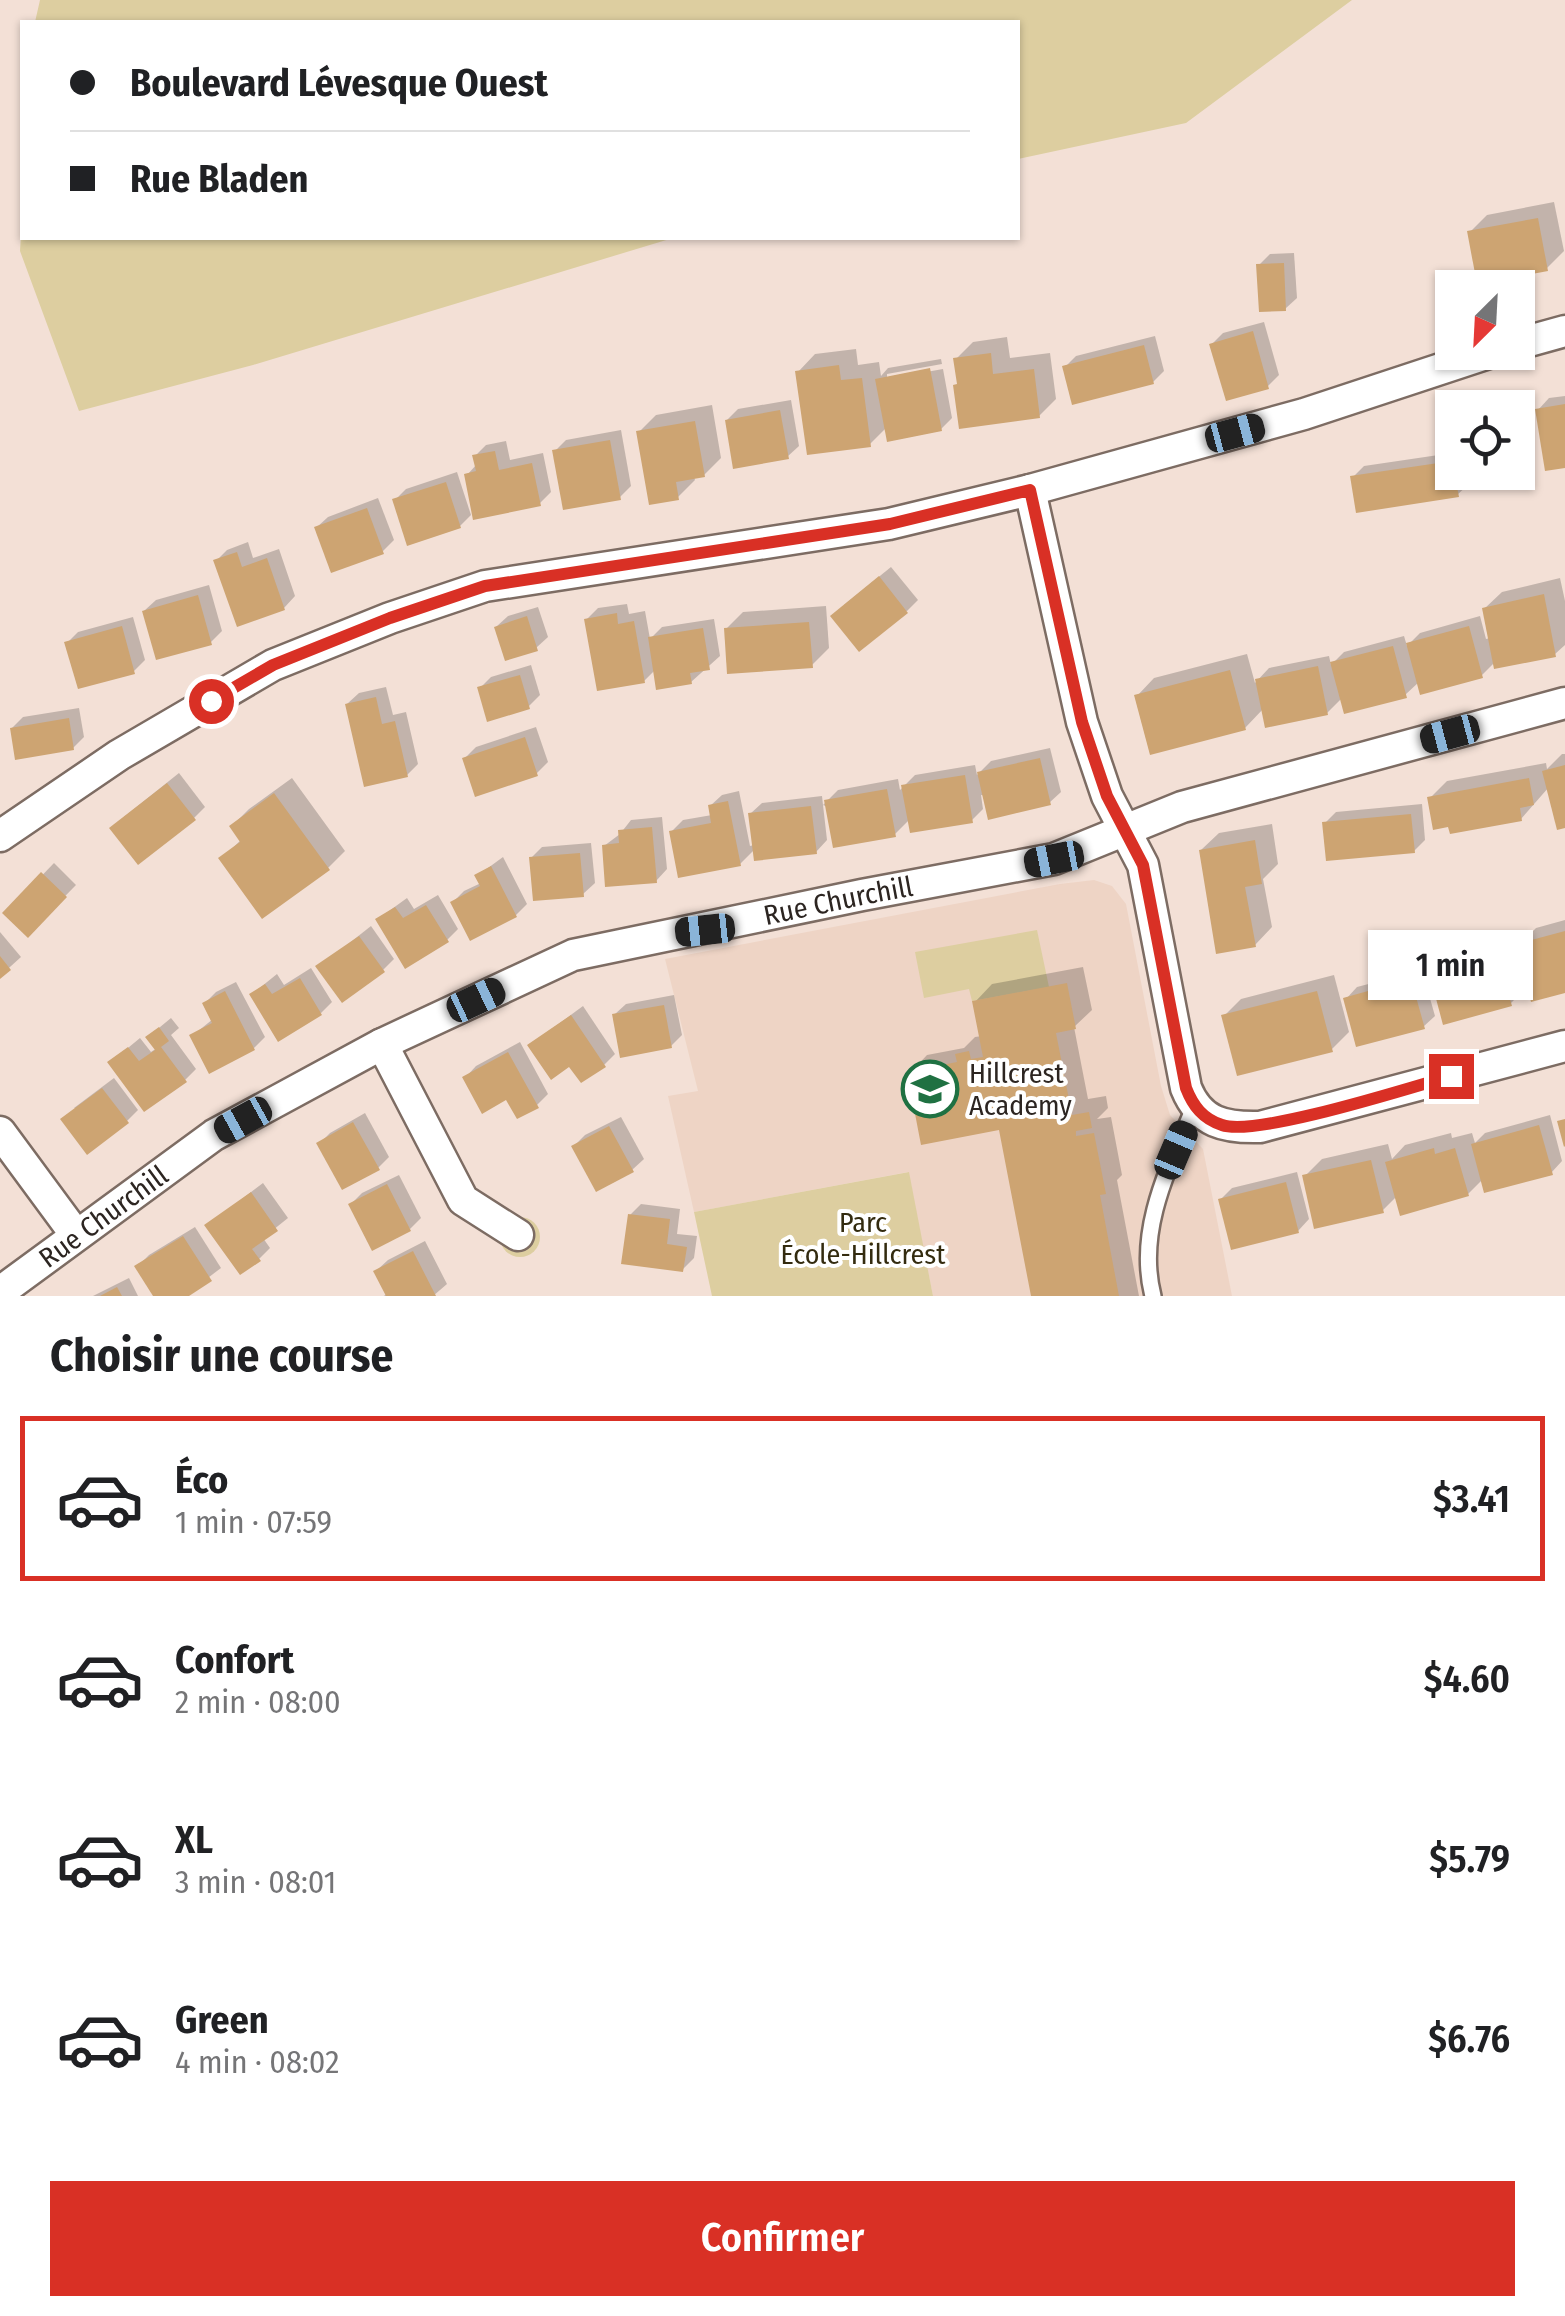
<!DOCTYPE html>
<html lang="fr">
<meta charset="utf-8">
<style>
body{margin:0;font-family:"Fira Sans Condensed",sans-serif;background:#f2f2f2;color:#202124;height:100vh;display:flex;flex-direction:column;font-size:38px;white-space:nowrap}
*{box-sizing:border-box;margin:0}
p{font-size:32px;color:#757577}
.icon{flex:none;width:55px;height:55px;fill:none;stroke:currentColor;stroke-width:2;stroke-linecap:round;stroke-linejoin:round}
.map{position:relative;height:1296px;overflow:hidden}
.panel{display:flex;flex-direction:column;background:#fff;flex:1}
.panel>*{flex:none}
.top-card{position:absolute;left:20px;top:20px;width:1000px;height:220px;border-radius:0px;box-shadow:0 2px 8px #0004;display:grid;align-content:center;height:220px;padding:0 50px;background:#fff}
.needle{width:65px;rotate:204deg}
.fabs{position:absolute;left:1435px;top:270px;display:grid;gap:20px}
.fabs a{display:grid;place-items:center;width:100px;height:100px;border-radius:0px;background:#fff;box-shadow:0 2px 8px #0004;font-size:50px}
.end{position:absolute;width:45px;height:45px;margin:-22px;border:12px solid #d93025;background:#fff;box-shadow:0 0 0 5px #fff}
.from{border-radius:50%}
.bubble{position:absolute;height:70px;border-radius:0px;background:#fff;box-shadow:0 2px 8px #0004;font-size:32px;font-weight:600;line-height:70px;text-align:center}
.car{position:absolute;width:30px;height:60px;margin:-30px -15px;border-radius:12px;box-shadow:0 0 8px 2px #0007;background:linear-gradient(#222 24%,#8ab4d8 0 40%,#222 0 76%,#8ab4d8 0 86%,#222 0)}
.top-card b{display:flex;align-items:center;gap:35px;height:95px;font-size:38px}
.top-card b+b{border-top:2px solid #e0e0e0}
.top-card i{width:25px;height:25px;background:#202124}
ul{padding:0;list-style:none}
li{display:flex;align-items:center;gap:30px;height:165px;margin:0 20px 15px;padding:0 30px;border:5px solid transparent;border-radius:0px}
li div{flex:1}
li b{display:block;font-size:38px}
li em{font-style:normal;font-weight:600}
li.current{border-color:#d93025}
li>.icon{width:90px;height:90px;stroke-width:1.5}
h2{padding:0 50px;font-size:45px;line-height:120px}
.button{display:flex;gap:20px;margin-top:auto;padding:20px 50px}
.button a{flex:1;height:115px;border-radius:0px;background:#d93025;color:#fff;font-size:40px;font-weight:600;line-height:115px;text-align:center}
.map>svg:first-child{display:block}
.built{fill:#eed4c5}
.green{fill:#ddcea0}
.shadow{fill:#0003}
.building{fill:#cda472}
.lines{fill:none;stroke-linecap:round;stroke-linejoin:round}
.service-casing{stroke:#7d6c63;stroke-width:20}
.minor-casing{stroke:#7d6c63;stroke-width:35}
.service{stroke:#fff;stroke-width:15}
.minor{stroke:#fff;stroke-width:30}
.route{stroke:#d93025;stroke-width:12}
.labels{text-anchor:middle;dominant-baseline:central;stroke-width:8;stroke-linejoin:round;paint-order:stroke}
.street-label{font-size:28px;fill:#2c2521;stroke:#fff}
.poi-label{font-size:28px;fill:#2c2521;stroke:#fff;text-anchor:start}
.park-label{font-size:28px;fill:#332b0f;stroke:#fff}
</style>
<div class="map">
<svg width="1565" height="1296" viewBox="0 0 1565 1296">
<rect width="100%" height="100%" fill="#f3e0d6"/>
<polygon class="built" points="1094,880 1112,886 1126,904 1161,1086 1170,1115 1203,1149 1232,1296 933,1296 908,1172 694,1212 668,1096 698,1091 665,959 1060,884"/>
<g class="green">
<polygon points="40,0 1352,0 1186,123 1018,159 1018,22 35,22"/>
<polygon points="22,219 22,238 673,238 253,365 79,411 20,251"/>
<polygon points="1037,930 1049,987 972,1001 969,989 924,998 915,952"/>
<polygon points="909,1172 933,1296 712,1296 694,1212"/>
<circle cx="520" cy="1237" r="20"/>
</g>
<g class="shadow">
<polygon points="1554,202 1564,251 1547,268 1470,232 1487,215"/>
<polygon points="1294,253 1297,298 1285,309 1259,265 1270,254"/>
<polygon points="1264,322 1279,375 1268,386 1212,344 1223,333"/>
<polygon points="1155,336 1164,371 1153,382 1065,367 1076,356"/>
<polygon points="1007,337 1010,358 1050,353 1056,399 1039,416 959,382 956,359 973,342"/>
<polygon points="856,349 858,365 879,362 881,376 888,368 941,359 942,364 887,374 887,379 943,369 952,418 941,429 886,428 870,444 798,372 815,354"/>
<polygon points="1565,396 1565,466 1538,410 1549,398"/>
<polygon points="791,400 799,446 787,457 727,420 738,409"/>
<polygon points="712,405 721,458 704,475 694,477 695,480 678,497 639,432 656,415"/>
<polygon points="1524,411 1533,470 1522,481 1518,472 1518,412"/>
<polygon points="621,430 631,486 619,498 555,451 566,440"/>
<polygon points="506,441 510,460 543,453 551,492 540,503 467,475 477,464 475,456 486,445"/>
<polygon points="1452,453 1452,472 1467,472 1469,484 1457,495 1353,477 1364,466"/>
<polygon points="457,472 471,515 460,526 395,500 406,489"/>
<polygon points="378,498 394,540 383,551 316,528 328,517"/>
<polygon points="248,542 253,558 279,549 295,596 284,608 216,561 227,550"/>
<polygon points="891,567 918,600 907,611 844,605"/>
<polygon points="1560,578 1565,601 1565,645 1555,654 1495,662 1482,675 1419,682 1405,695 1342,698 1327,713 1264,708 1245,728 1137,696 1154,678 1247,654 1255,683 1269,668 1329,656 1331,665 1344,652 1404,636 1407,646 1420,633 1480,616 1486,639 1490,638 1484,609 1502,592"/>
<polygon points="209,585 222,631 211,642 144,611 156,600"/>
<polygon points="627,604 629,614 645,611 650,639 662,627 714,619 720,656 691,682 656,669 644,681 587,619 598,608"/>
<polygon points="826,606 829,648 812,665 726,629 743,612"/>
<polygon points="538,607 548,637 536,648 496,627 508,616"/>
<polygon points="133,617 145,660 134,671 67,643 78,632"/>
<polygon points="531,665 540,695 529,706 480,688 491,677"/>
<polygon points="386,687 393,715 406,712 418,764 407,775 347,704 359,693"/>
<polygon points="79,708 84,737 73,748 12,728 23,717"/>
<polygon points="536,727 548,762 537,773 465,758 476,747"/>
<polygon points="1050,748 1061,792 1049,803 981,795 983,809 972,820 910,819 895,834 823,805 827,840 816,852 755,849 740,864 671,832 683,820 712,815 710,806 722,795 739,791 750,846 754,845 750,814 762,803 822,796 823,805 838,790 898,779 900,790 915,775 975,765 977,775 991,761"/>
<polygon points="1562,754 1565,754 1565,825 1549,787 1521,819 1430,798 1447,781 1546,763 1547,769"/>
<polygon points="179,773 205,807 194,818 124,817"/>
<polygon points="292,778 345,851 328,868 222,858 242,839 232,826 249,809"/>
<polygon points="1422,804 1425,840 1414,851 1325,823 1336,812"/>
<polygon points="662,817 667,869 656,881 604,846 620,834 631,820"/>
<polygon points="1272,824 1278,864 1263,879 1272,927 1255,945 1201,850 1219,833"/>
<polygon points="591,843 595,883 583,894 531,858 542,847"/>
<polygon points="503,857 527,904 516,915 453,902 464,891 481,883 477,876"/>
<polygon points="54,863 76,885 28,934 6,913"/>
<polygon points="438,895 458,929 447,940 378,919 407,898 414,909"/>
<polygon points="1565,920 1565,990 1529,985 1511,1003 1432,977 1450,959 1470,954 1482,942 1513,933 1517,947 1536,928"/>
<polygon points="371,926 394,959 383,970 319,967"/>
<polygon points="0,932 21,957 0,976"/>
<polygon points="1083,967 1092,1010 1074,1027 1088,1099 1106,1096 1108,1108 1097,1119 1111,1117 1122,1175 1117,1180 1139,1296 1033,1296 1001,1127 910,1073 927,1055 964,1048 975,1037 982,1036 975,1002 992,984"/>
<polygon points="311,968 332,1002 321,1013 252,994 277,974 284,985"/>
<polygon points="1422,970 1435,1016 1423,1027 1346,999 1357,987"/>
<polygon points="1334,975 1349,1032 1332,1049 1224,1016 1241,999"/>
<polygon points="236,982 265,1037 254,1048 192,1036 213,1019 205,1003 216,992"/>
<polygon points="674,995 682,1035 671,1046 614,1015 626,1004"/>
<polygon points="583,1006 615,1054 604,1065 570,1064 530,1045"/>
<polygon points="171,1018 179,1028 171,1035 196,1069 185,1080 111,1062 140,1038 151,1052 157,1048 148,1037"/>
<polygon points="520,1042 548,1094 537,1105 507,1097 465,1078 476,1066"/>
<polygon points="114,1078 138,1110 127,1121 74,1108"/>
<polygon points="365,1113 389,1157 378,1168 319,1144 330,1133"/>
<polygon points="1550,1115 1562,1161 1551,1173 1483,1179 1468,1194 1397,1196 1382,1211 1305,1176 1322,1159 1388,1144 1392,1159 1405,1145 1451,1133 1452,1138 1472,1133 1475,1143 1485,1133"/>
<polygon points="621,1117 644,1159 632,1170 574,1146 585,1135"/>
<polygon points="1297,1172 1309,1219 1298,1231 1220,1200 1232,1188"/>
<polygon points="399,1175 421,1218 410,1229 351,1204 362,1193"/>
<polygon points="263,1183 288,1218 263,1238 270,1248 259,1259 208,1225"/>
<polygon points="641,1204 680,1209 677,1234 697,1236 694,1258 683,1269 630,1215"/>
<polygon points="195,1227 221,1268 184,1296 156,1296 138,1266 149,1255"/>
<polygon points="425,1241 447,1284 433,1296 384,1296 387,1293 376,1271 388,1260"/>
<polygon points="129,1278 138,1296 93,1296"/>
</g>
<g class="building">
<polygon points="1538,218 1548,271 1477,284 1467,231"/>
<polygon points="1284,263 1286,311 1259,312 1256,264"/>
<polygon points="1253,331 1269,389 1226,401 1209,344"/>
<polygon points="1144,345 1154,384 1072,405 1062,366"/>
<polygon points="991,353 993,374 1034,369 1040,418 959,429 953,385 957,384 953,358"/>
<polygon points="839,365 841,380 862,378 871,447 807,455 795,371"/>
<polygon points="930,368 942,431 887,442 875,379"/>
<polygon points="1565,404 1565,468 1545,471 1535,409"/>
<polygon points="780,410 789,459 733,469 725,420"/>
<polygon points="695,421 705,477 676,482 679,500 649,505 636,431"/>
<polygon points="610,440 621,500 563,510 552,450"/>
<polygon points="495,451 499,470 532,463 541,506 473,520 464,474 476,471 472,455"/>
<polygon points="1452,461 1459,497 1356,513 1350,476"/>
<polygon points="1518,462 1523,483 1482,490 1479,472 1518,472"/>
<polygon points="446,482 461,528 407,546 392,499"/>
<polygon points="367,508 384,554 331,573 314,527"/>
<polygon points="237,552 242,567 267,558 285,610 237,627 213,560"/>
<polygon points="879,576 908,613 859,652 830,616"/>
<polygon points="1544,594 1556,657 1494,669 1482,608"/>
<polygon points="198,595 212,645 156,660 142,611"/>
<polygon points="617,613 618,624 634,621 645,683 597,691 584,619"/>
<polygon points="527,616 538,651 505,661 494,627"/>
<polygon points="809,622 813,668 727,674 724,628"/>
<polygon points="122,626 135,674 78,689 64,642"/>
<polygon points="1469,626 1483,678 1420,695 1406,643"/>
<polygon points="703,628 710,670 690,673 692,684 656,690 648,637"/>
<polygon points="1393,646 1407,698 1344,714 1330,662"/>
<polygon points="1318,666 1328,715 1265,728 1255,679"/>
<polygon points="1230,670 1246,730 1150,755 1134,695"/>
<polygon points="520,675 530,709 487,722 477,687"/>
<polygon points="376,697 382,724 395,721 408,777 364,787 345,704"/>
<polygon points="69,718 74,750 15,760 10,728"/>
<polygon points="525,737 538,776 475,797 462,758"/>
<polygon points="1040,758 1051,805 988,820 977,772"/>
<polygon points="1565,765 1565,828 1557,830 1542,771"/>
<polygon points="965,775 973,823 910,833 901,785"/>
<polygon points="1529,778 1534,805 1520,808 1522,821 1450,834 1448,827 1433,830 1427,797"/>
<polygon points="167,783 196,820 138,865 109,828"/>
<polygon points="887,789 896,837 833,848 824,800"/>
<polygon points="274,793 330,870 262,919 218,858 240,842 229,826"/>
<polygon points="728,801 741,866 678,878 669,831 711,823 708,805"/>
<polygon points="811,806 817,854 754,861 748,813"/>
<polygon points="1411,814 1415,853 1326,861 1322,822"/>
<polygon points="652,827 657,883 605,887 602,845 619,843 618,830"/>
<polygon points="1255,840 1262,884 1245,887 1256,947 1216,954 1199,850"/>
<polygon points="580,853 584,897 533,901 529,857"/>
<polygon points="491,866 517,917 470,941 450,902 480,886 474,875"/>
<polygon points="41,872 67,897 28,938 2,913"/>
<polygon points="426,905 449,942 405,969 375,919 395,907 403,918"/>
<polygon points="1565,931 1565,993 1531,1002 1516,944"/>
<polygon points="359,936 385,972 342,1003 315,966"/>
<polygon points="1496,949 1512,1006 1443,1025 1430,976 1464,966 1462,958"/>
<polygon points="0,956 11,970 0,979"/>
<polygon points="300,978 322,1015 278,1042 249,994 265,984 272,994"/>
<polygon points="1411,979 1425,1029 1356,1047 1343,998"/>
<polygon points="1067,983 1076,1029 1056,1033 1072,1115 1089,1112 1092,1128 1076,1131 1076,1136 1094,1133 1106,1194 1100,1195 1119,1296 1031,1296 999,1130 921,1145 907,1072 957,1062 955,1054 969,1051 971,1059 983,1057 972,1001"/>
<polygon points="225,991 255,1050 209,1074 189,1035 212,1023 202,1003"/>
<polygon points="1317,991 1333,1052 1237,1076 1221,1015"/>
<polygon points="664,1005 672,1048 620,1058 612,1014"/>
<polygon points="571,1015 606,1067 581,1083 569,1067 551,1080 527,1045"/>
<polygon points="159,1027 169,1041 161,1047 187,1082 144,1112 107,1062 128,1047 139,1061 155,1050 145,1037"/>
<polygon points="508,1052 539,1108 517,1119 506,1100 482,1114 462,1077"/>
<polygon points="102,1088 129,1123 87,1155 60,1119"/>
<polygon points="1565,1119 1565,1146 1564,1147 1557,1121"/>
<polygon points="353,1122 380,1170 342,1190 316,1143"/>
<polygon points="1539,1125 1553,1175 1484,1193 1471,1144"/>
<polygon points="609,1126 634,1172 596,1192 571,1146"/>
<polygon points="1434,1148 1435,1154 1455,1148 1469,1196 1400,1216 1385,1162"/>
<polygon points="1371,1160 1384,1213 1314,1229 1302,1175"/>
<polygon points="1286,1182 1299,1233 1231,1250 1218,1199"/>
<polygon points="387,1184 411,1231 372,1251 348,1204"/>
<polygon points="251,1192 278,1231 252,1249 261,1261 240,1275 204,1225"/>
<polygon points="628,1214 670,1219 667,1244 687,1247 683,1272 621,1264"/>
<polygon points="183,1236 212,1281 189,1296 153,1296 134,1266"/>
<polygon points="413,1251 436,1296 386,1296 373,1271"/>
<polygon points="117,1287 122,1296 100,1296"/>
</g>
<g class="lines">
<g class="service-casing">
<path id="service" d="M1153,1296c-17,-66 16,-129 41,-188"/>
</g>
<g class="minor-casing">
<g id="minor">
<polyline points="1518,344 1565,331"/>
<path d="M1030,490l52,232 25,74 36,69 43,223c14,35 39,40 74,39l305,-81"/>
<polyline points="0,836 119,755 273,665 390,618 485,586 889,524 1030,490 1304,414 1492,352"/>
<polyline points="382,1044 463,1200 518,1235"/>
<polyline points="0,1132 76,1235"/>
<path id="s1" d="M0,1292l214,-157 168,-91 191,-89 289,-60 192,-36 128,-52 383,-104"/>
</g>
</g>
<use href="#service" class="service"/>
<use href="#minor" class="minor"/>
</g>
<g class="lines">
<path class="route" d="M211,701l62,-36 117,-47 95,-32 405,-62 140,-34 52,232 25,74 36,69 43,223c7,18 17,31 36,37 34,12 187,-37 229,-49"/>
</g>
<defs>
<g id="school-ring" transform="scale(2.875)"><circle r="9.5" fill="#fff" stroke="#1f7142" stroke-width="1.5"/><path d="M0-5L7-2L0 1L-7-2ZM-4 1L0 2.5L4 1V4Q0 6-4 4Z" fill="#1f7142"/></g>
</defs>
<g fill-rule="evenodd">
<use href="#school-ring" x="930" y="1089"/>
</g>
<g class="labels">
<g class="street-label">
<text stroke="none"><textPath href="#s1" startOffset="938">Rue Churchill</textPath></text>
<text stroke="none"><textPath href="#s1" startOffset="128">Rue Churchill</textPath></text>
</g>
<g class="poi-label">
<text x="969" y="1073">Hillcrest<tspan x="969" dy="32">Academy</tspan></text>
</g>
<g class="park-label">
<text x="863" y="1222">Parc<tspan x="863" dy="32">École-Hillcrest</tspan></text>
</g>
</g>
</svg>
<div class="fabs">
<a><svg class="needle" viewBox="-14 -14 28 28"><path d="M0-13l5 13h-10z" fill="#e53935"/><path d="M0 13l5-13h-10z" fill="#757577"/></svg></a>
<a><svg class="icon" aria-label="locate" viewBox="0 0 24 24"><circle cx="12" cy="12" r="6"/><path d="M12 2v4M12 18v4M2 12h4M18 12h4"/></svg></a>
</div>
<i class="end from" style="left:211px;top:701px"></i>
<i class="end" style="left:1451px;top:1076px"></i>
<div class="bubble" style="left:1368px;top:930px;width:165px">1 min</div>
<i class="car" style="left:1235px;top:433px;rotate:75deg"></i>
<i class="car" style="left:1450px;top:734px;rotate:255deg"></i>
<i class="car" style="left:1054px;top:859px;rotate:259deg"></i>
<i class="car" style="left:705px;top:930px;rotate:264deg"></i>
<i class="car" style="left:476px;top:1000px;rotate:65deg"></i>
<i class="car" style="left:243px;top:1120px;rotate:241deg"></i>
<i class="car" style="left:1176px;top:1150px;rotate:23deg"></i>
<div class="top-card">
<b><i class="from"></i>Boulevard Lévesque Ouest</b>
<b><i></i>Rue Bladen</b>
</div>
</div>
<section class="panel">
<h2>Choisir une course</h2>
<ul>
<li class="current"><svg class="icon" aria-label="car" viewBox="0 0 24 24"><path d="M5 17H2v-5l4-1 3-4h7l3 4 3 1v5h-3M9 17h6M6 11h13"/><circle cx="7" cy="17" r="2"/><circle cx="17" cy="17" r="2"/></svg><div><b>Éco</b><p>1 min · 07:59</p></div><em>$3.41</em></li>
<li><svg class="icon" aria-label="car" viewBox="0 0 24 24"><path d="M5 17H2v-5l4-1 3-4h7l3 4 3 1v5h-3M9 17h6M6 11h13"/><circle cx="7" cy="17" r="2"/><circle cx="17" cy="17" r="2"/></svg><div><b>Confort</b><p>2 min · 08:00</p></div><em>$4.60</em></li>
<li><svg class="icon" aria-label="car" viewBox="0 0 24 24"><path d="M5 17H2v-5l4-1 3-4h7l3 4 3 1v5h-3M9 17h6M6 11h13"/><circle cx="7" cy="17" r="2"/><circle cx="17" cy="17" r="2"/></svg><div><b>XL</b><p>3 min · 08:01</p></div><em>$5.79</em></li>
<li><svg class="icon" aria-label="car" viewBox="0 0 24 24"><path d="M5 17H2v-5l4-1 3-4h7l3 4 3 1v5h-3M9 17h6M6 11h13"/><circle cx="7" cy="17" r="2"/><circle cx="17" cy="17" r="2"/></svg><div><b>Green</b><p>4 min · 08:02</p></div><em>$6.76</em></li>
</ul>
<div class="button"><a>Confirmer</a></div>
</section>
